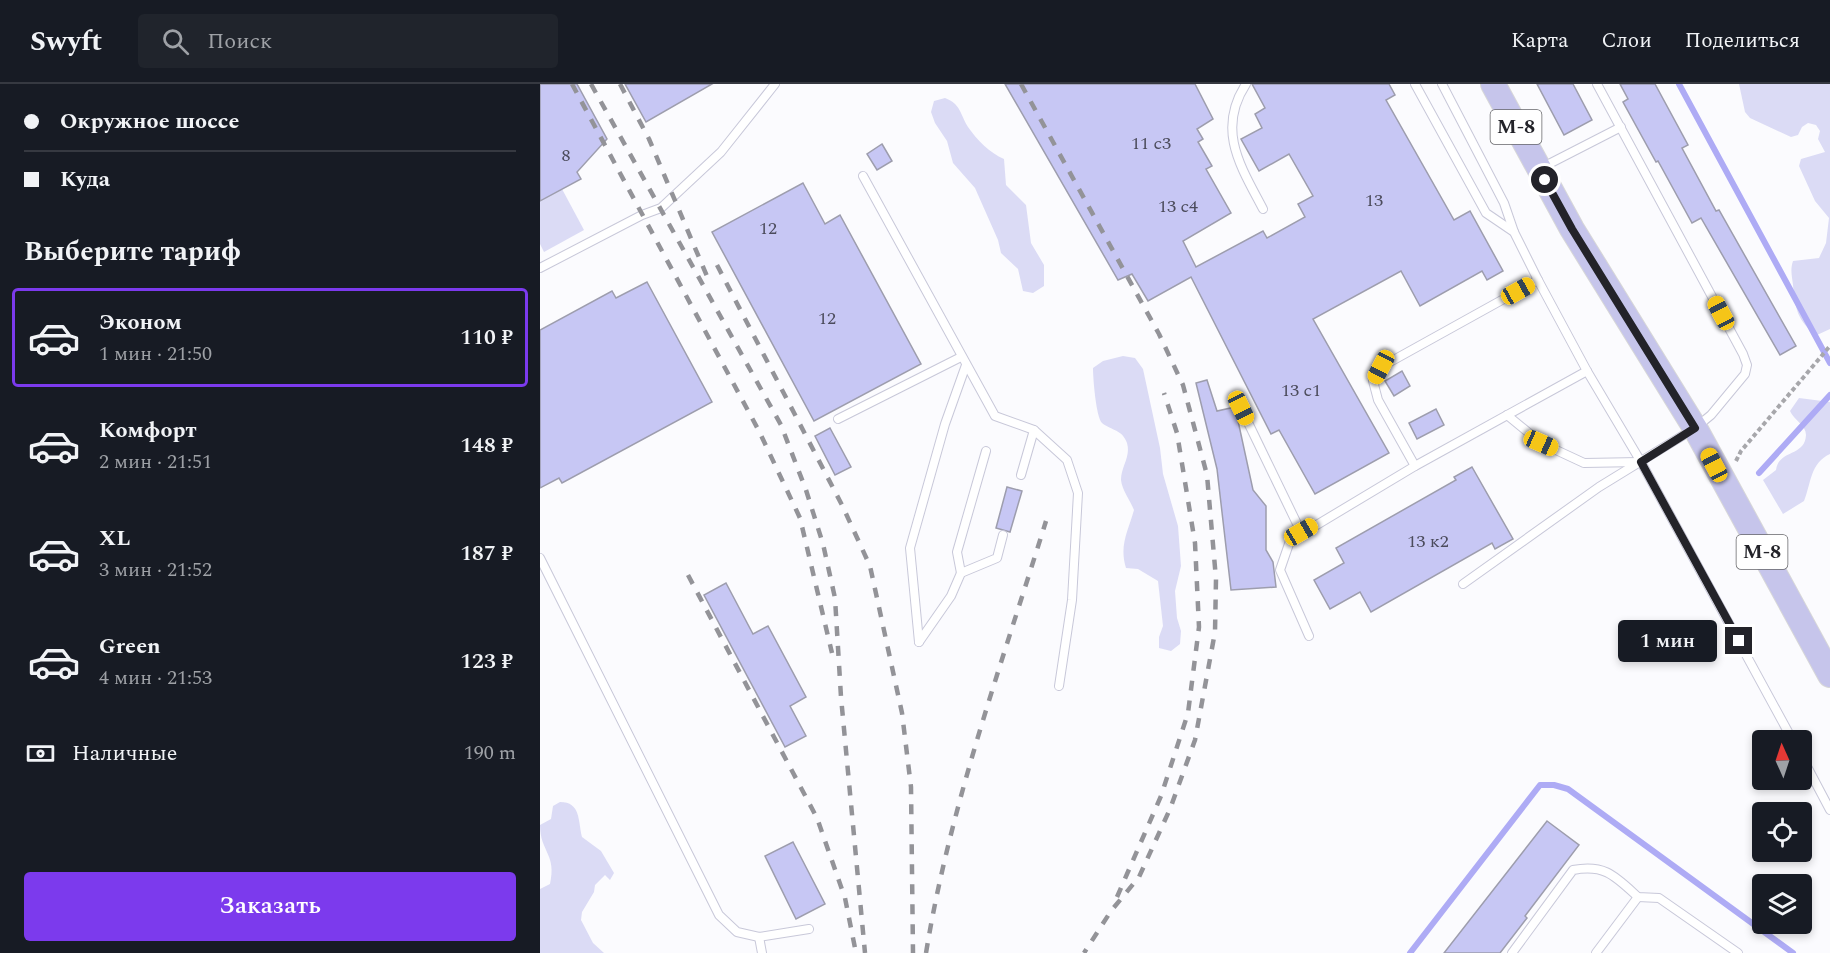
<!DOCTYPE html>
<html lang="ru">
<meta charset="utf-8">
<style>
body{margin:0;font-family:Spectral,serif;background:#20242c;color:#f1f3f6;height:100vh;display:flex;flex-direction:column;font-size:22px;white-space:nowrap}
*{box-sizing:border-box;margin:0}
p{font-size:20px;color:#9ea1a6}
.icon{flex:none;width:33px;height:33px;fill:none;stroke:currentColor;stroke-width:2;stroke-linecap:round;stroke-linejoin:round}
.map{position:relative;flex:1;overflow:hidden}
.drawer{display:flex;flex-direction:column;background:#171b24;width:540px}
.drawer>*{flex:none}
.banner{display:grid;align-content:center;height:132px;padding:0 24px;background:#171b24}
.needle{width:39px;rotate:357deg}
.fabs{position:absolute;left:1212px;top:646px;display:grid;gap:12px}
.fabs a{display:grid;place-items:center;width:60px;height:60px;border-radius:6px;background:#171b24;box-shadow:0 3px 9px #0003;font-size:30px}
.end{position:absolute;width:27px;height:27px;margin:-14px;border:8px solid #232329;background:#fff;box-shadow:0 0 0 3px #fff}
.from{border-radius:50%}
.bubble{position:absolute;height:42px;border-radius:6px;background:#171b24;box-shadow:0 3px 9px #0003;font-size:20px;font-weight:600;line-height:42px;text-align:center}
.car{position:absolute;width:18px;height:36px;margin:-18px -9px;border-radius:8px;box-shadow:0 0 4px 2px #0007;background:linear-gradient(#f5c518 24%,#345 0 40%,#f5c518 0 76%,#345 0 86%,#f5c518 0)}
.banner b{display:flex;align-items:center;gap:21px;height:57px;font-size:22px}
.banner b+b{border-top:2px solid #363941}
.banner i{width:15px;height:15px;background:#f1f3f6}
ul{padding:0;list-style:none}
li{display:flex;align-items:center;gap:18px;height:99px;margin:0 12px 9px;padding:0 12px;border:3px solid transparent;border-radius:6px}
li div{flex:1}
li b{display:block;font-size:22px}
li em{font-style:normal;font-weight:600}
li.active{border-color:#7c3aed}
li>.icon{width:54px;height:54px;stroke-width:1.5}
h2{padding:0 24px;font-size:27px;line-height:72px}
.pay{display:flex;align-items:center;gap:15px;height:66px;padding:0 24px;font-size:22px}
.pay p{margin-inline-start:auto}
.action{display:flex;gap:12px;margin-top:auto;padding:12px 24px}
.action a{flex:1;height:69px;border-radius:6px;background:#7c3aed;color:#fff;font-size:24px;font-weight:600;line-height:69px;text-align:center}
header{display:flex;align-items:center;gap:36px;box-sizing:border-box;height:84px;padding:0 30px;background:#171b24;border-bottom:2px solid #363941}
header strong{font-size:28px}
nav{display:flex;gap:33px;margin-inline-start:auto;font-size:21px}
.search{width:420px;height:54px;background:#20242c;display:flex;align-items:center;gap:15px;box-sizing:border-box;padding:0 21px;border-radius:6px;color:#9ea1a6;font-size:22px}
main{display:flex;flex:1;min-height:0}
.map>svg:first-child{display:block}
.green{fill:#dbdbf5}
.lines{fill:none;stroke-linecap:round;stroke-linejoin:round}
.stream{stroke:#aeabf5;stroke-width:6}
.building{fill:#c7c7f4;stroke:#9d9dad;stroke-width:1.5}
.service-casing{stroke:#c8c8d9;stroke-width:10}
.primary-casing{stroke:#d7d7d8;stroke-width:26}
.path{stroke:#a7a7ab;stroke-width:4;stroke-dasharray:4.5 3;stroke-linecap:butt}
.service{stroke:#fff;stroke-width:8}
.primary{stroke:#c6c5eb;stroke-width:24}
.rail{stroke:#939398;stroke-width:4.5;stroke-dasharray:10 10;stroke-linecap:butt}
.route{stroke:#232329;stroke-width:8}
.labels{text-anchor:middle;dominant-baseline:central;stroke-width:6;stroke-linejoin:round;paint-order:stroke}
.number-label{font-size:18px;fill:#4c4c5c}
.shield{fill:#fff;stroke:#656569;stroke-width:1.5}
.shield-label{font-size:20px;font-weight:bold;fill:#232329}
</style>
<header>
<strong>Swyft</strong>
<div class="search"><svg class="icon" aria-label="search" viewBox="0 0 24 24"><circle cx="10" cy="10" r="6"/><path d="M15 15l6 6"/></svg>Поиск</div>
<nav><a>Карта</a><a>Слои</a><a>Поделиться</a></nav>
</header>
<main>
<section class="drawer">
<div class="banner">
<b><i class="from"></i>Окружное шоссе</b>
<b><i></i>Куда</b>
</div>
<h2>Выберите тариф</h2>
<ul>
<li class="active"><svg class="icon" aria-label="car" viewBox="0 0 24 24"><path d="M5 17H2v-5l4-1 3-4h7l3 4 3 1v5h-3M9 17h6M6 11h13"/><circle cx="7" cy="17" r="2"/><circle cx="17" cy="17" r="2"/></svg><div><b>Эконом</b><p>1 мин · 21:50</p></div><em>110 ₽</em></li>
<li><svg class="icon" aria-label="car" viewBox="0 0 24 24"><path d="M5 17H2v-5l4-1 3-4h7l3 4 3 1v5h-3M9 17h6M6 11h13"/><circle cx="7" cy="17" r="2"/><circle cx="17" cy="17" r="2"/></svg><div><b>Комфорт</b><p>2 мин · 21:51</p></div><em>148 ₽</em></li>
<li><svg class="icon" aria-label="car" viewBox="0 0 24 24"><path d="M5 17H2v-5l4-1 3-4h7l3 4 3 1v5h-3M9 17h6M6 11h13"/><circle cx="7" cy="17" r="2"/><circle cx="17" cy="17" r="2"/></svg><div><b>XL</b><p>3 мин · 21:52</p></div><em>187 ₽</em></li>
<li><svg class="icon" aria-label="car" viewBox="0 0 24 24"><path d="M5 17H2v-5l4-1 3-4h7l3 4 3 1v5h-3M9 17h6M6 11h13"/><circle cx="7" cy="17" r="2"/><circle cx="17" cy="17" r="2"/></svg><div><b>Green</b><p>4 мин · 21:53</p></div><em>123 ₽</em></li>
</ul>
<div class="pay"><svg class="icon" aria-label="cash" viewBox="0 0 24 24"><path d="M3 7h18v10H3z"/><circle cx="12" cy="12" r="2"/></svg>Наличные<p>190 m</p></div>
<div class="action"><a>Заказать</a></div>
</section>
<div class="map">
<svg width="1290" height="869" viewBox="0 0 1290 869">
<rect width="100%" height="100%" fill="#fbfbfe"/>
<g class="green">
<path d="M1199,0h91v245l-13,6c-20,-13 -22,-28 -24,-50 -1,-9 -3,-15 0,-24l26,-3 7,-15 3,-25 -14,-17 -16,-35 2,-7 24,-7 -7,-13 2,-8 -4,-6 -8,-2 -6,4 -4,8 -7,2 -41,-19 -5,-6z"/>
<path d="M405,14c16,6 15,16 23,29 9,13 22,26 36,32l2,26 20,20 5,38 13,22v21l-11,7 -10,-2 -5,-22 -17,-16 -3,-13 -23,-52 -22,-25 -6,-22 -12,-18 -4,-11 3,-11z"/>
<polygon points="22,105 44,146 4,168 0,160 0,117"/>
<path d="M583,272l12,2 8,11 17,79 3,26 15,52 3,40 -6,25 2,27 4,13 -1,13 -9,7 -12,-3v-11l4,-11 -5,-45 -20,-12 -12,-1c-7,-22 2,-37 8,-58 -4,-10 -12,-20 -13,-30 0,-14 10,-23 6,-37 -5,-14 -15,-12 -25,-20 -6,-6 -9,-45 -9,-55l10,-7z"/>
<path d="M1259,314l31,4v52c-20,9 -19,30 -26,47l-21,13 -20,-34 13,-10c3,-21 29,-13 30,-35 0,-10 -12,-15 -16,-24z"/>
<path d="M20,718c21,0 18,19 22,35l19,14 13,22 -4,7 -5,-5 -10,10 -1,7 -12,20 -1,8 12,23 11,10h-64v-64l10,-5c7,-30 -10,-32 -10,-59l11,-6 2,-13z"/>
</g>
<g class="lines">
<g class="stream">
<polyline points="1139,0 1290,279"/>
<polyline points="1219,389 1290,311"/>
<polyline points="870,869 1000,701 1014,701 1028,705 1253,869"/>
</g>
</g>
<g class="building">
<polygon points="0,0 37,0 67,55 37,88 41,95 0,117"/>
<polygon points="85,0 172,0 106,38"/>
<polygon points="465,0 655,0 673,35 657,45 663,55 658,58 672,82 666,85 691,129 643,157 656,183 723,147 727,154 765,133 758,120 773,112 749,70 719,87 701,55 722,44 715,30 725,24 712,0 849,0 855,11 846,16 914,136 930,127 963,187 947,196 942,187 880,222 861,187 773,235 849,369 775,410 739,346 731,350 651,193 608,217 592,190 578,196"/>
<polygon points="997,0 1033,0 1052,36 1024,51"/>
<polygon points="1080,0 1115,0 1148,61 1142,64 1176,127 1179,126 1256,262 1240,271 1161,134 1152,139 1118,77 1116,78 1083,18 1088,15"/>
<polygon points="342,60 352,77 337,86 327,70"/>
<polygon points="263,99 285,140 300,131 381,280 274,337 172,148"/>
<polygon points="107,198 172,318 22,399 19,394 0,404 0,246 72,207 76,214"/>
<polygon points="862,287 870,302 854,312 845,297"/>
<polygon points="667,296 677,327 695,323 713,406 726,422 726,466 733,478 736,503 691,506 677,385 656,299"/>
<polygon points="896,325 904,341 877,355 869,339"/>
<polygon points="290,344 311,383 295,391 275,352"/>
<polygon points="932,383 973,455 955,465 952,459 831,528 820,508 790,525 774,496 804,479 796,464 916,396 914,393"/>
<polygon points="467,403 482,407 470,448 456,444"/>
<polygon points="186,499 213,550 228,542 266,613 250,622 266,652 245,663 164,511"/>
<polygon points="1007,737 1039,761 985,832 987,834 960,869 904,869"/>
<polygon points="253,758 285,820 256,835 225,772"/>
</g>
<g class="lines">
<g class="service-casing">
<g id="service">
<path d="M706,0c-30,46 -5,83 17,125"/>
<polyline points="875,0 946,129 974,148 998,196"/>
<polyline points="902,0 964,119 974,148"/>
<polyline points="1003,83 1081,43"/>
<polyline points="323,92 455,332 494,346 527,376 538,409 532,516 519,602"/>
<polyline points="0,184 102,131 121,124 181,68 235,0"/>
<polyline points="701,324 761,448"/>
<polyline points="967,331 1001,359 1044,379 1100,378"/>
<polyline points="298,335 421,273"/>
<polyline points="875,382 838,316 833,297 841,283 998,196 1047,287 1101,378 1253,657"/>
<polyline points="481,391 494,346"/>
<polyline points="0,474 179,831 197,848 219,853 269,845"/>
<polyline points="421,489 417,468 446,367"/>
<polyline points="923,500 1059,403 1155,344 1171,331 1205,290 1207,281 1203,270 1057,0"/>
<polyline points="769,552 740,486 750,457 875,382 1047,287"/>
<polyline points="379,558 370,464 405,340 426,281"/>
<polyline points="379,558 411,512 421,489 457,474 463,451"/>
<polyline points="1262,673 1290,726"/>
<polyline points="219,853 222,869"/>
<path d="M972,869l61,-83c32,-6 42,6 65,27l21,1 79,55"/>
<polyline points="1056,869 1098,813"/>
</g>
</g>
<g class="primary-casing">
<polyline id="primary" points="953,0 1032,145 1155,344 1290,591"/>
</g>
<polyline class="path" points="1196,377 1201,367 1290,262"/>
<use href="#service" class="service"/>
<use href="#primary" class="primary"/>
<g class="rail">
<polyline points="32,0 219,347 260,434 292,569"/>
<polyline points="51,0 241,341 266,406 283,460 295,514 301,613 325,869"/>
<polyline points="80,0 109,55 169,197"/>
<polyline points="481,0 619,250 643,301 667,391 676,495 675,548 655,656 630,725 599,793 571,827 544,869"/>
<polyline points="177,181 302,421 330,482 362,629 371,703 373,869"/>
<polyline points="148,491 277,734 305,814 316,869"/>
<polyline points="577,813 621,712 648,629 659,543 655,459 637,349 624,309"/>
<path d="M386,869c24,-147 76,-290 120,-432"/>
</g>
</g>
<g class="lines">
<polyline class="route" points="1005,96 1032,145 1155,344 1101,378 1199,557"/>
</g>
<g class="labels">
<g class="number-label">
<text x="611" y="59">11 с3</text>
<text x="26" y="71">8</text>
<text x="834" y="116">13</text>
<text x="638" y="122">13 с4</text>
<text x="228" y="144">12</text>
<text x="287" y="234">12</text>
<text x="761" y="306">13 с1</text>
<text x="888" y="457">13 к2</text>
</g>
<g class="shield">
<rect x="950.5" y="26" width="51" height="34" rx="4.5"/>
<rect x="1196.5" y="451" width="51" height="34" rx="4.5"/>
</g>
<g class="shield-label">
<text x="976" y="43">М-8</text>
<text x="1222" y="468">М-8</text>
</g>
</g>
</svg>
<div class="fabs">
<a><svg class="needle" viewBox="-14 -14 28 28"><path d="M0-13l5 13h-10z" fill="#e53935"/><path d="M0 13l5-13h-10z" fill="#9ea1a6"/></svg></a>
<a><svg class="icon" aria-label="locate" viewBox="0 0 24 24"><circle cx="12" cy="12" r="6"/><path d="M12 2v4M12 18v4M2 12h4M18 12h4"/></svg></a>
<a><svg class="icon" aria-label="layers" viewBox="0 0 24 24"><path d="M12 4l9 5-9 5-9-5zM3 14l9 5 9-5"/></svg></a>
</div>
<i class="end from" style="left:1005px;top:96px"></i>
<i class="end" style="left:1199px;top:557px"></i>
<div class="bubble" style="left:1078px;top:536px;width:99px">1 мин</div>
<i class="car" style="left:978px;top:207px;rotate:61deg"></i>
<i class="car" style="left:1181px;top:229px;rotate:332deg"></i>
<i class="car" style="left:841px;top:283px;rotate:208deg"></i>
<i class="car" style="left:701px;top:324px;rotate:154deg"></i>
<i class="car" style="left:1001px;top:359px;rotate:114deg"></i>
<i class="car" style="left:1174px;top:381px;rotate:332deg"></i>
<i class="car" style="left:761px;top:448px;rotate:60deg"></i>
</div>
</main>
